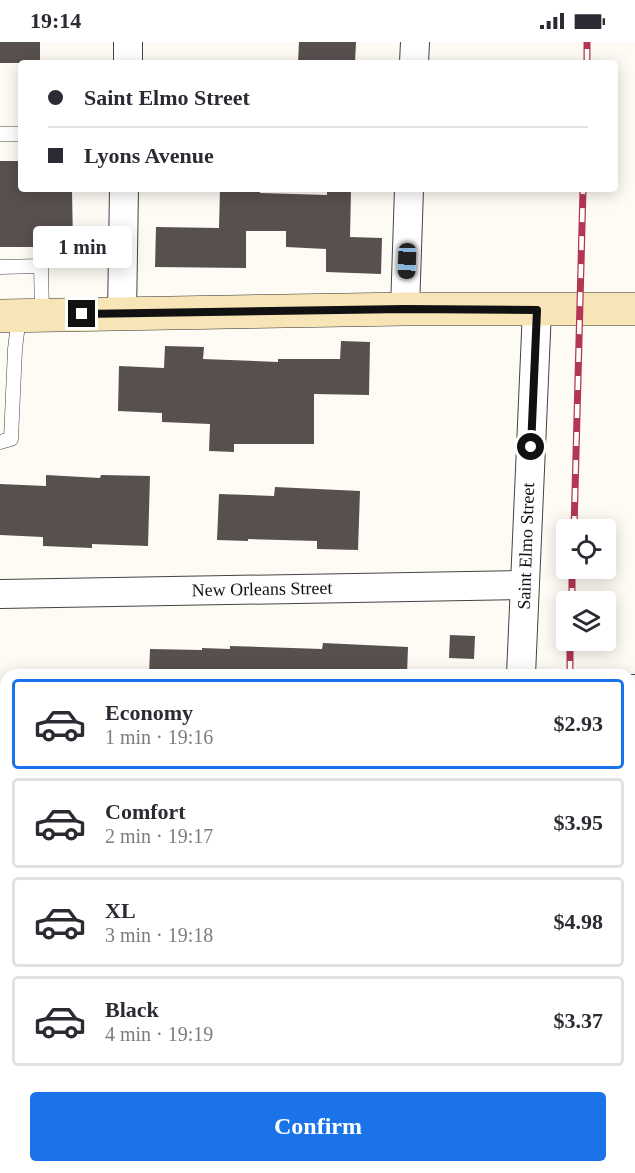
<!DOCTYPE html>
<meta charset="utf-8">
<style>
body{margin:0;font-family:"Times New Roman",serif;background:#f2f2f3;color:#2b2b33;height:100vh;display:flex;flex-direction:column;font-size:22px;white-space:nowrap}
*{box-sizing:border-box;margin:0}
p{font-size:20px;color:#7c7c81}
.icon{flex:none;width:33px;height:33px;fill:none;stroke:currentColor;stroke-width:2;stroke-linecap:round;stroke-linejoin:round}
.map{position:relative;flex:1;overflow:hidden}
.side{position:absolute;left:0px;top:627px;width:636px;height:504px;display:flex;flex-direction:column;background:#fff;border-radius:18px 18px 0 0;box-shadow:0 3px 15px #0003}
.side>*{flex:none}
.banner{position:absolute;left:18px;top:18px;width:600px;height:132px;border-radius:6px;box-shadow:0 3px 15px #0003;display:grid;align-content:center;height:132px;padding:0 30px;background:#fff}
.buttons{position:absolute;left:556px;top:477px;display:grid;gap:12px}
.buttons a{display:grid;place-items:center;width:60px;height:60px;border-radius:6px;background:#fff;box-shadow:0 3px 15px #0003;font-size:30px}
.end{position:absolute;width:27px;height:27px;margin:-14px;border:8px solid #111;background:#fff;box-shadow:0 0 0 3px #fff}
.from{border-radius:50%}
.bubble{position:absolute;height:42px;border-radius:6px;background:#fff;box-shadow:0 3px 15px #0003;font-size:20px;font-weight:600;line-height:42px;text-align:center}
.car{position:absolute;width:18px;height:36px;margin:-18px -9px;border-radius:8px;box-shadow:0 0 4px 2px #0007;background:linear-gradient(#222 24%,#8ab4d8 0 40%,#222 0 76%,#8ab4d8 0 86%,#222 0)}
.banner b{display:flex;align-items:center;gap:21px;height:57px;font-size:22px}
.banner b+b{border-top:2px solid #e1e1e2}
.banner i{width:15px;height:15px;background:#2b2b33}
ul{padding:10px 0 0;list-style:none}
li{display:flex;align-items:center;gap:18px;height:90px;margin:0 12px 9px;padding:0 18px;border:3px solid #e1e1e2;border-radius:6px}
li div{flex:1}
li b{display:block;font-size:22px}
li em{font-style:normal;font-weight:600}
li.selected{border-color:#1a73e8}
li>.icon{width:54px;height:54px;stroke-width:1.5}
.cta{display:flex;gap:12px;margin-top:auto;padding:12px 30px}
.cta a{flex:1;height:69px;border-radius:6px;background:#1a73e8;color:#fff;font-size:24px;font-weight:600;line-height:69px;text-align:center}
.status{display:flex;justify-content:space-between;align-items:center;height:42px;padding:0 30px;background:#fff;direction:ltr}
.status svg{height:16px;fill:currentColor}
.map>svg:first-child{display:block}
.building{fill:#58504e}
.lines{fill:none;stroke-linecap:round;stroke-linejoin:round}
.lane-casing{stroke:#444;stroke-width:15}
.street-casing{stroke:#444;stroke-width:30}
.secondary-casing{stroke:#333;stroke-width:34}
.lane{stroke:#fff;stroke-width:14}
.street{stroke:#fff;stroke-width:28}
.secondary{stroke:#f7e5b8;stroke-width:33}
.rail-casing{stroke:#b33752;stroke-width:7}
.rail{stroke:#fff;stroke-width:4.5;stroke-dasharray:14;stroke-linecap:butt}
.route{stroke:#111;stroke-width:8}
.labels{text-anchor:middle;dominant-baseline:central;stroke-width:6;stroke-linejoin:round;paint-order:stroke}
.street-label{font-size:18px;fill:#111;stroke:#fff}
</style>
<div class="status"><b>19:14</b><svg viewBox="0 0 49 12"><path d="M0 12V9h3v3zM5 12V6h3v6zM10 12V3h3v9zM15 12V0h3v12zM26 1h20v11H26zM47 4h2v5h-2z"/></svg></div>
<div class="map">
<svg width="635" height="1131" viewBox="0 0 635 1131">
<rect width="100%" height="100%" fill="#fefbf5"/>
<g class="building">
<rect x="0" y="0" width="40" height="21"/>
<polygon points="299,0 356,0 355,21 298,21"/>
<polygon points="0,119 21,119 21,147 72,147 73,205 0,205"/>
<polygon points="220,147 260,147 260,151 327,153 327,147 351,147 350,195 382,196 381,232 326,230 326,207 286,205 286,189 246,189 246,226 155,225 156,185 219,186"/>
<polygon points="341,299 370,300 369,353 314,352 314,402 234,402 234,410 209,409 210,382 162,380 162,371 118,369 119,324 164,326 165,304 204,305 203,317 278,320 278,317 340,317"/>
<polygon points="46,433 100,436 101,433 150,434 148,504 92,502 92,506 43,504 43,495 0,493 0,442 46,444"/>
<polygon points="275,445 360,449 358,508 317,507 317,499 248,497 248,499 217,498 219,452 274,454"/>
<polygon points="450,593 475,594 474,617 449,616"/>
<polygon points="323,601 408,605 407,633 149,633 150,607 202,608 202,606 230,607 230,604 322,607"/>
</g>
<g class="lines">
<g class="lane-casing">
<g id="lane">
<polyline points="0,92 21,92"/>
<polyline points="0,225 41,224 42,273"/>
<polyline points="0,400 11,397 15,307 19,274"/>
</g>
</g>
<g class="street-casing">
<g id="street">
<polyline points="128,21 128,0"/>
<polyline points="414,21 415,0"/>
<polyline points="405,267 409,147"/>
<polyline points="122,272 124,147"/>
<polyline points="0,552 524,543"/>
<polyline points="521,633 537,268"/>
<polyline points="630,647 635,647"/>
<polyline points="0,842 6,842"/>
<polyline points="0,1114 6,1114"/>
</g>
</g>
<g class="secondary-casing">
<polyline id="secondary" points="0,274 405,267 635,267"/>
</g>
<use href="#lane" class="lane"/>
<use href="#street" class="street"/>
<use href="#secondary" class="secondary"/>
<g class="rail-casing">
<g id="rail">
<polyline points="587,21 587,0"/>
<polyline points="574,488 583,147"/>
<polyline points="572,560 572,526"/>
<polyline points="570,633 570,598"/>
<polyline points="556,1131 556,1125"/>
</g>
</g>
<use href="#rail" class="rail"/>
</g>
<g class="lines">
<polyline class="route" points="82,272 405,267 537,268 531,405"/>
</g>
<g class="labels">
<g class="street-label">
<text transform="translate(526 504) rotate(-88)">Saint Elmo Street</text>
<text transform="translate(262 547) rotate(-1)">New Orleans Street</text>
</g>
</g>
</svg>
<div class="buttons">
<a><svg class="icon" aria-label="locate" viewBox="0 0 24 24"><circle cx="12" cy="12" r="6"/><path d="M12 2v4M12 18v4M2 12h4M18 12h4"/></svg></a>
<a><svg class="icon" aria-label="layers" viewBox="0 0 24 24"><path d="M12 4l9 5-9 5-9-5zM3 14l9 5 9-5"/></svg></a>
</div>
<i class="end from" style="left:531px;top:405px"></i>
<i class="end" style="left:82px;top:272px"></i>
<div class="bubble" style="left:33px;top:184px;width:99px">1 min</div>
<i class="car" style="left:407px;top:219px;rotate:182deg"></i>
<div class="banner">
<b><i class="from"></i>Saint Elmo Street</b>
<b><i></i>Lyons Avenue</b>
</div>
<section class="side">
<ul>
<li class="selected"><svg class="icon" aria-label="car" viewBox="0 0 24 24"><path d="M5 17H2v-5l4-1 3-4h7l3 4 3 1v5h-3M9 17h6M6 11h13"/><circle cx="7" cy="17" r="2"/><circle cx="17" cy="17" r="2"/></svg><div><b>Economy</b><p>1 min · 19:16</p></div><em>$2.93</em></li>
<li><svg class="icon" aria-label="car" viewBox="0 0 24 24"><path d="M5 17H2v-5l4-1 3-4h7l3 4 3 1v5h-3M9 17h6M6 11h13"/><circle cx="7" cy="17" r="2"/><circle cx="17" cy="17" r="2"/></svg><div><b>Comfort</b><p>2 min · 19:17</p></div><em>$3.95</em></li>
<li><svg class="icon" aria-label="car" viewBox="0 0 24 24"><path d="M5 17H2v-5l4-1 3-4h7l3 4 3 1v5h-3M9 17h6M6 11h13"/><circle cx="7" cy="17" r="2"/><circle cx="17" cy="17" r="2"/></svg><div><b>XL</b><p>3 min · 19:18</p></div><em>$4.98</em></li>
<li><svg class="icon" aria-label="car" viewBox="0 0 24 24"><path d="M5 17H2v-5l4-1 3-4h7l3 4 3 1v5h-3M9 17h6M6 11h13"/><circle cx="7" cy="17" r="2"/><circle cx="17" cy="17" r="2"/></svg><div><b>Black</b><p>4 min · 19:19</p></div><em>$3.37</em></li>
</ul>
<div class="cta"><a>Confirm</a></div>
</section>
</div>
